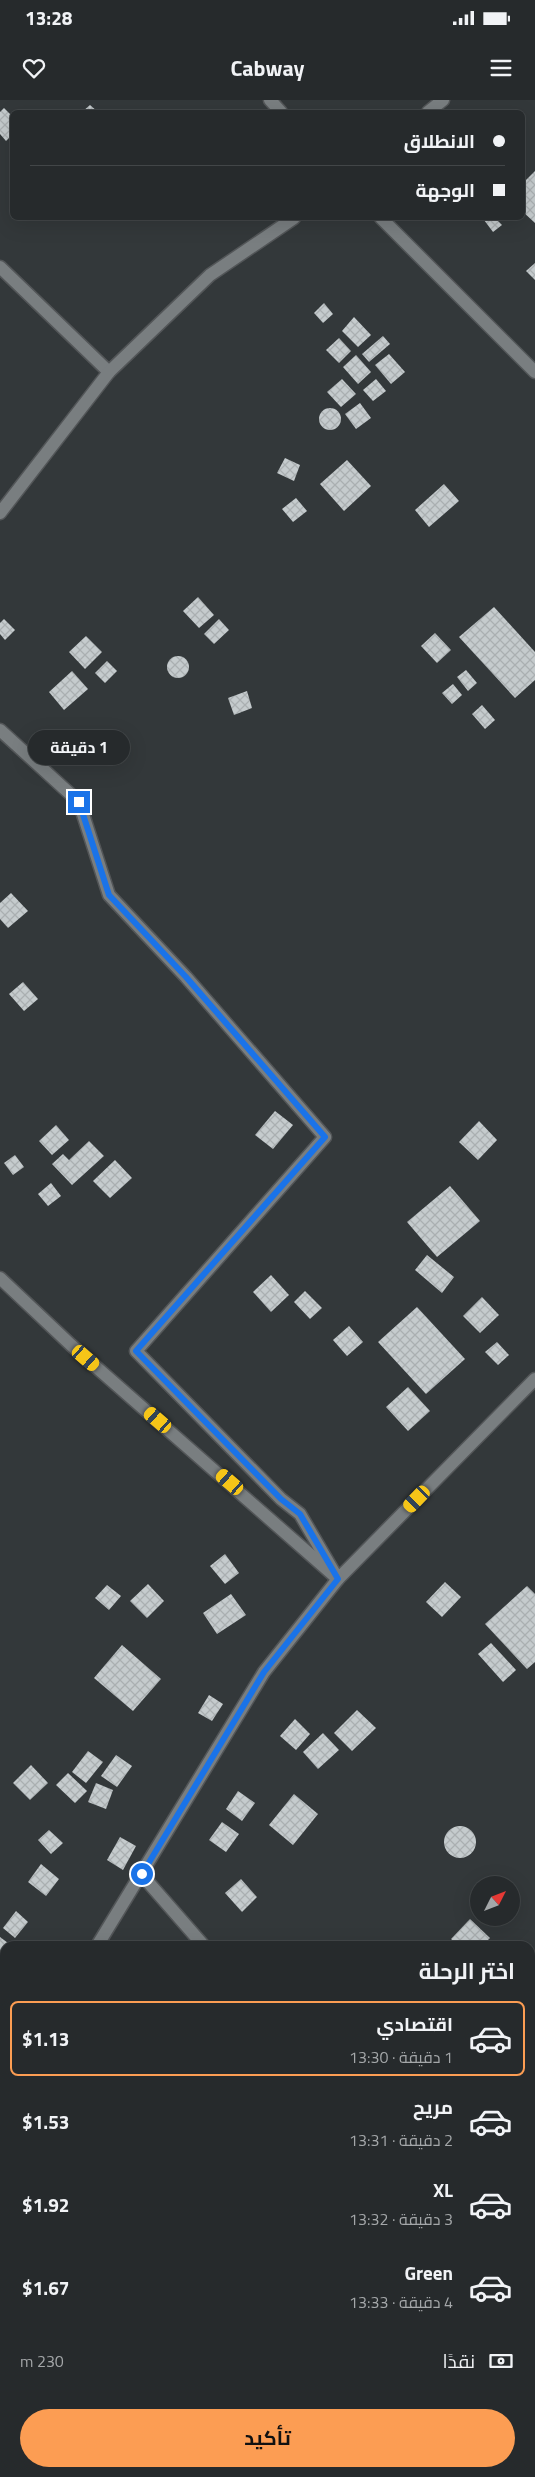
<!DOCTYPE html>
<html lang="ar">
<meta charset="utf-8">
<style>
body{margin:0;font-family:"Titillium Web",Cairo,sans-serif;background:#323638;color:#f1f3f6;direction:rtl;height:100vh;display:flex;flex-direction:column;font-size:19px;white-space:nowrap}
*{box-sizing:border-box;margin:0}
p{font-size:16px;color:#a4a7a9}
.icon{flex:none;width:28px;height:28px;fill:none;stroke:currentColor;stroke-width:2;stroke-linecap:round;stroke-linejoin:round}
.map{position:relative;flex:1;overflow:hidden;direction:ltr}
.details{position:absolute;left:0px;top:1841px;width:535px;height:536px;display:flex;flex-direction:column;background:#262a2c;border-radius:15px 15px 0 0;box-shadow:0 5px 20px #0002,0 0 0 1px #424648;direction:rtl}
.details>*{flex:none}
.banner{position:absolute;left:10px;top:10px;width:515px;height:110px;border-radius:8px;box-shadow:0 5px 20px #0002,0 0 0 1px #424648;direction:rtl;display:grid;align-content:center;height:110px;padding:0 20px;background:#262a2c}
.needle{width:32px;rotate:48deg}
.tools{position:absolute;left:470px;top:1776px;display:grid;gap:10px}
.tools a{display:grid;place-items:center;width:50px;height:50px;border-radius:50%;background:#262a2c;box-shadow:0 5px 20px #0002,0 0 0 1px #424648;font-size:25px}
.end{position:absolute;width:22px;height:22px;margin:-11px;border:6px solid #1a73e8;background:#fff;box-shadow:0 0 0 2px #fff}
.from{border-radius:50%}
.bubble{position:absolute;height:35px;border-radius:18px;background:#262a2c;box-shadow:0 5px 20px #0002,0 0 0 1px #424648;font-size:16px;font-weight:700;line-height:35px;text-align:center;direction:rtl}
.car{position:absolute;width:15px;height:30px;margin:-15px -8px;border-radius:6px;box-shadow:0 0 4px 1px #0007;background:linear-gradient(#f5c518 24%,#345 0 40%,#f5c518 0 76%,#345 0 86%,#f5c518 0)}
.banner b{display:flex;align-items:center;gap:18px;height:48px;font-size:19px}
.banner b+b{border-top:1px solid #424648}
.banner i{width:12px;height:12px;background:#f1f3f6}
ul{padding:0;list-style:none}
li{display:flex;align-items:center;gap:15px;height:75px;margin:0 10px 8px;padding:0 10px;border:2px solid transparent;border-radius:8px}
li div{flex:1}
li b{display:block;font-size:19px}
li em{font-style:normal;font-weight:700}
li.selected{border-color:#fc9d53}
li>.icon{width:45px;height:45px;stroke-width:1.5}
h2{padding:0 20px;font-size:22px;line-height:60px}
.pay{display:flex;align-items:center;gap:12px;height:55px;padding:0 20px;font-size:19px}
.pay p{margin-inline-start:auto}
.cta{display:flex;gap:10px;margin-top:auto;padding:10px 20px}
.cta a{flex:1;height:58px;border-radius:30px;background:#fc9d53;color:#111;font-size:20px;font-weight:700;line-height:58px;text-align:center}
.status{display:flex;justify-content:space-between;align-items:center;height:35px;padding:0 25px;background:#262a2c;direction:ltr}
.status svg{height:14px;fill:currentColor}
header{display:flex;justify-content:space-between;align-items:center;height:65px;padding:0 20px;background:#262a2c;font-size:22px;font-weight:700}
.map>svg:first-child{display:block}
.building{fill:url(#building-cross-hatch)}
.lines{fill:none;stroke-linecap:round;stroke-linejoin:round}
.minor-casing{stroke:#535658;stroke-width:15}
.minor{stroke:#797e80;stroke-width:12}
.route{stroke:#1a73e8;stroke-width:6}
</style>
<div class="status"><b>13:28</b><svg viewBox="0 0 49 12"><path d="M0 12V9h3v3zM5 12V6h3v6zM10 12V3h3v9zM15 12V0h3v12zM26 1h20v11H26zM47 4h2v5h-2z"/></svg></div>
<header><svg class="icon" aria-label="menu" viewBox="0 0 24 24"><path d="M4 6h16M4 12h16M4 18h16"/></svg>Cabway<svg class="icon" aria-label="heart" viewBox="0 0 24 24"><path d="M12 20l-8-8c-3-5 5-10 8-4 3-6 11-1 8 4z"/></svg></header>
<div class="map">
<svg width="535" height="2377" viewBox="0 0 535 2377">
<defs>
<pattern id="building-cross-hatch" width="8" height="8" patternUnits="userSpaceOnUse" patternTransform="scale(1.25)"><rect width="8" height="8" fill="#c5cbcd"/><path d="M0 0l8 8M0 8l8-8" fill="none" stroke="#aaafb1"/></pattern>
</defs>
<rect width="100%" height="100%" fill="#33383a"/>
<g class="building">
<polygon points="90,5 98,12 82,12"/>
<polygon points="4,8 12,16 12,35 6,41 0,34 0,12"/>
<polygon points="535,71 535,123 522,111 522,84"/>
<polygon points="487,118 495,118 502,125 493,132 484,120"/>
<polygon points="535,163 535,180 526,171"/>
<polygon points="324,203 333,214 323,223 314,213"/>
<polygon points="354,217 371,235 358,247 342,231"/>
<polygon points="383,236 390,244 369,262 362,254"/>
<polygon points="339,238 351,251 339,263 326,250"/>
<polygon points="389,254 405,272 391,284 375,265"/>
<polygon points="356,255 371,272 358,284 343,267"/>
<polygon points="342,279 356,294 341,307 327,292"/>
<polygon points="376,279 386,291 373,301 363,290"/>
<polygon points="360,303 371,318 356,329 345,314"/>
<circle cx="330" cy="319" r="11"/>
<polygon points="285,358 300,365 294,381 277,373"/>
<polygon points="347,360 371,386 344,411 320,384"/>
<polygon points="444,384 459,401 429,427 415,410"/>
<polygon points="296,398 307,411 293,422 282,409"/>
<polygon points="198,497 214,515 199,528 183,511"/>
<polygon points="494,507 535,552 535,580 515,598 459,537"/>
<polygon points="4,519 15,530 5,540 0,534 0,523"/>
<polygon points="219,519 229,530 214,544 204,534"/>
<polygon points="435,533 451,550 437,563 421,546"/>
<polygon points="86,536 102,552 85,569 69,552"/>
<circle cx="178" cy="567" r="11"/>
<polygon points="107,561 117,571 105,583 95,573"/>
<polygon points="466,570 477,583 468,591 457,577"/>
<polygon points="72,571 88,589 64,610 49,592"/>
<polygon points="453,584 462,595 452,604 442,593"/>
<polygon points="247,591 252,608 234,615 228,598"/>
<polygon points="482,605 495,620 485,629 472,614"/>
<polygon points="11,793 28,811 8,828 0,819 0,803"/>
<polygon points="23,882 38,899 24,911 9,894"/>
<polygon points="275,1011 293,1025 273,1049 255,1035"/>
<polygon points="479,1021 497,1040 478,1060 459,1042"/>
<polygon points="56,1025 69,1040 52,1055 39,1041"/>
<polygon points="89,1041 104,1056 72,1085 52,1064 63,1054 69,1060"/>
<polygon points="15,1055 24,1067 13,1075 4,1063"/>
<polygon points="115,1060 132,1078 110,1098 93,1081"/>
<polygon points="51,1083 61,1096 48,1106 38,1094"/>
<polygon points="450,1086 480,1121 437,1157 407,1122"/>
<polygon points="427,1155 454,1177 442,1193 415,1170"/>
<polygon points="271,1175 289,1195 271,1212 253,1192"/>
<polygon points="305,1191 322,1208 310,1219 294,1202"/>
<polygon points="482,1197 499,1215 480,1233 463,1216"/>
<polygon points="417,1207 465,1259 426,1294 378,1242"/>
<polygon points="349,1226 363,1242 347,1256 333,1240"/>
<polygon points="497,1242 509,1255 498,1265 485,1252"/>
<polygon points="408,1287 430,1311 408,1331 386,1307"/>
<polygon points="225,1454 239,1473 225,1484 210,1466"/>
<polygon points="445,1482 461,1497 442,1517 426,1502"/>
<polygon points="148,1484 164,1501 147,1518 130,1501"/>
<polygon points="107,1485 121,1496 109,1510 95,1498"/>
<polygon points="527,1486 535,1494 535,1562 527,1569 485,1524"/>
<polygon points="231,1494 246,1515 217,1534 203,1513"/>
<polygon points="491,1543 516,1570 503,1582 478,1554"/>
<polygon points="122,1545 161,1579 133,1611 94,1578"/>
<polygon points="209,1595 223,1604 212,1621 198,1613"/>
<polygon points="357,1610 376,1628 352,1651 334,1633"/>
<polygon points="295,1619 310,1634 296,1650 280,1636"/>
<polygon points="323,1633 339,1650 318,1669 303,1652"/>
<polygon points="88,1651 103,1662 86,1683 72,1672"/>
<polygon points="116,1655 132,1666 117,1687 101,1676"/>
<polygon points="31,1665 48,1683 30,1700 13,1683"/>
<polygon points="68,1673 87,1691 75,1703 56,1685"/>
<polygon points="96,1683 113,1690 106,1709 88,1702"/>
<polygon points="238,1691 255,1703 242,1721 226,1709"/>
<polygon points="294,1694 318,1714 293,1745 269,1725"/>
<polygon points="222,1722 239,1734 226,1752 209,1740"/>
<circle cx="460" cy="1742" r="16"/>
<polygon points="49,1730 63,1743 51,1754 38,1740"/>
<polygon points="120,1737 136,1746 123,1770 107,1760"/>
<polygon points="41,1764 59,1779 46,1796 28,1782"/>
<polygon points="241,1779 257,1797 242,1812 225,1793"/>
<polygon points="16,1811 28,1822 15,1838 3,1828"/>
<polygon points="470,1819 490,1838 482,1846 459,1846 451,1839"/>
<polygon points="0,1837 12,1846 5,1846 5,1862 0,1869"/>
<polygon points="535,1930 535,1955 530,1948 530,1933"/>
<polygon points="530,2021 535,2027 535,2043 530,2048"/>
<polygon points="535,2222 535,2242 530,2236 530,2226"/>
<polygon points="18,2372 36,2372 41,2377 13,2377"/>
<polygon points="120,2372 148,2372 144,2377 125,2377"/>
<polygon points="196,2372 229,2372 225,2377 192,2377"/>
</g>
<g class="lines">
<g class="minor-casing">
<g id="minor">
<polyline points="270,0 281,12"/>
<polyline points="428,12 443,0"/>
<polyline points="381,118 535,272"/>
<polyline points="0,167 109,272"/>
<polyline points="0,413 109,272 210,175 294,118"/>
<polyline points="0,630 79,702 109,795 186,877 325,1037 136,1251 281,1399 300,1414 338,1479 535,1279"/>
<polyline points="0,1178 71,1245 338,1479 264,1572 97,1846"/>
<polyline points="141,1774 204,1846"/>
<polyline points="0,2009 5,1999"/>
<polyline points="530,2359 535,2367"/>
</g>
</g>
<use href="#minor" class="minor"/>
</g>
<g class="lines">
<polyline class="route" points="79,702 109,795 186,877 325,1037 136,1251 281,1399 300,1414 338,1479 264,1572 142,1774"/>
</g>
</svg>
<div class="tools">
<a><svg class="needle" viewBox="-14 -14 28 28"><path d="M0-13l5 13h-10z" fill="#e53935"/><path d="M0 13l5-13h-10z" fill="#a4a7a9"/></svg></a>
</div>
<i class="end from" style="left:142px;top:1774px"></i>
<i class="end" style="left:79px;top:702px"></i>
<div class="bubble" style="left:28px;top:630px;width:102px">1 دقيقة</div>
<i class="car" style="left:86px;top:1258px;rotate:131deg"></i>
<i class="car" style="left:158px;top:1320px;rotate:311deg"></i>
<i class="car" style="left:230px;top:1382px;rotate:311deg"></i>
<i class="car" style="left:417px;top:1399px;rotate:224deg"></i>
<div class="banner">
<b><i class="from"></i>الانطلاق</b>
<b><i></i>الوجهة</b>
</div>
<section class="details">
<h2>اختر الرحلة</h2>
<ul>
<li class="selected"><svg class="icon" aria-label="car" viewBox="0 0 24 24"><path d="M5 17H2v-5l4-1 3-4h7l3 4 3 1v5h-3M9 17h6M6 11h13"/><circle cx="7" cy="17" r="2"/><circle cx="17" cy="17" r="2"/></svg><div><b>اقتصادي</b><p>1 دقيقة · 13:30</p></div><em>$1.13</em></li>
<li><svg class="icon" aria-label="car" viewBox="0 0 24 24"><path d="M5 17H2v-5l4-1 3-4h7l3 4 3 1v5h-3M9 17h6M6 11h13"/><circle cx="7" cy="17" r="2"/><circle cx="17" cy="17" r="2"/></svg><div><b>مريح</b><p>2 دقيقة · 13:31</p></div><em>$1.53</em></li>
<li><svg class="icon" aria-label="car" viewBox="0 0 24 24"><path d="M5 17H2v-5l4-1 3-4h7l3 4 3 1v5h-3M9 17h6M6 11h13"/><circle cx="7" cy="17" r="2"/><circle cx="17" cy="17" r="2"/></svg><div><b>XL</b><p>3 دقيقة · 13:32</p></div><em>$1.92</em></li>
<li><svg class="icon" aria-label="car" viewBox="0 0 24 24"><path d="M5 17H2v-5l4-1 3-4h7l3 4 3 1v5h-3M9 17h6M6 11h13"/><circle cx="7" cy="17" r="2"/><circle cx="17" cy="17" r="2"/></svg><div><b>Green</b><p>4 دقيقة · 13:33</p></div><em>$1.67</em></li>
</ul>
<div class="pay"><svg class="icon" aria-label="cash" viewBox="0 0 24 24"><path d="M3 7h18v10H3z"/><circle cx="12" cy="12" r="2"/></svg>نقدًا<p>230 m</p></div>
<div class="cta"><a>تأكيد</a></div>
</section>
</div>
